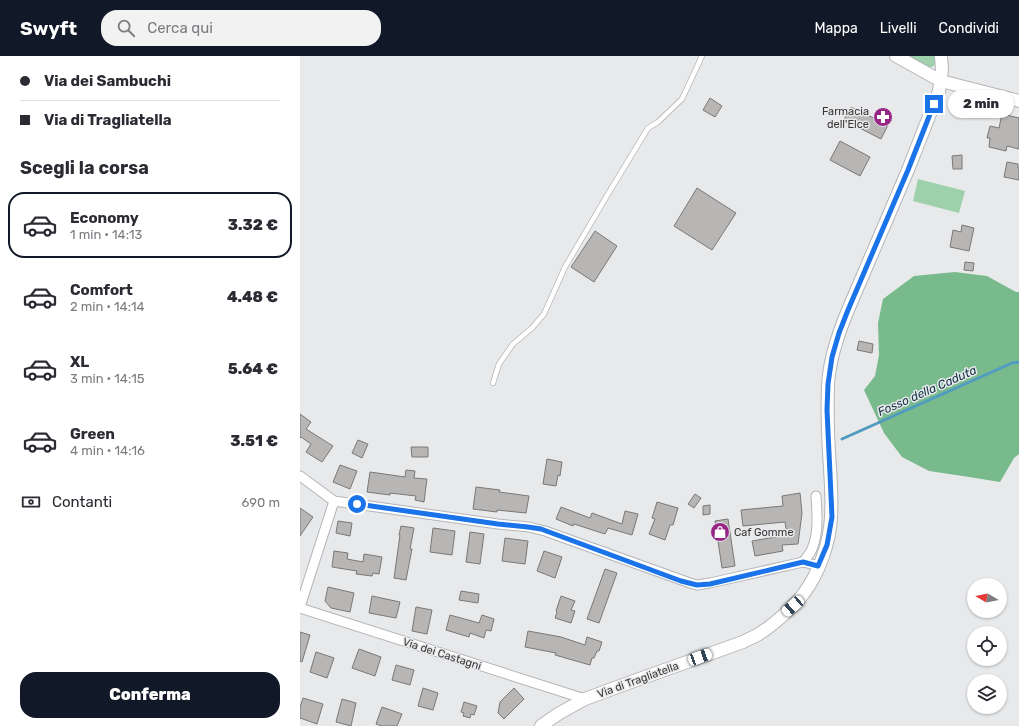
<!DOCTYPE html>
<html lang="it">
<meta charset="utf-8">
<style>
body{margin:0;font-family:Rubik,sans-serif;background:#f2f2f3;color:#2b2b33;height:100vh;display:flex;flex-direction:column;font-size:15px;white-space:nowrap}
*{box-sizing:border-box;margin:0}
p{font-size:13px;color:#7c7c81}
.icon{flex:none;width:22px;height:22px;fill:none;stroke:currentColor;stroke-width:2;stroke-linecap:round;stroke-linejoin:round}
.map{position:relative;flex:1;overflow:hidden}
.details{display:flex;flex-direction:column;background:#fff;width:300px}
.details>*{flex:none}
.banner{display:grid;align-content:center;height:88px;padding:0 20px;background:#fff}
.needle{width:26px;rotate:280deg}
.buttons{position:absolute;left:667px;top:522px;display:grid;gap:8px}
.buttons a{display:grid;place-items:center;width:40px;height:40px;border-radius:50%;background:#fff;box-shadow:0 1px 3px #0004;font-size:20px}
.end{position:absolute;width:18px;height:18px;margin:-9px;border:5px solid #1a73e8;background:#fff;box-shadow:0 0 0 2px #fff}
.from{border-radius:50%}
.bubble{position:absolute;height:28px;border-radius:14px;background:#fff;box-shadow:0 1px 3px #0004;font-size:13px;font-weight:800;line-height:28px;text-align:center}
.car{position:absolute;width:12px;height:24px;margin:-12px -6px;border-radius:5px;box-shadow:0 0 3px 1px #0007;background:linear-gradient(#fff 24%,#345 0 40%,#fff 0 76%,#345 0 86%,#fff 0)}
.banner b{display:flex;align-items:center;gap:14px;height:38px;font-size:15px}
.banner b+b{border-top:1px solid #e1e1e2}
.banner i{width:10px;height:10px;background:#2b2b33}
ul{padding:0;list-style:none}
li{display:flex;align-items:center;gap:12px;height:66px;margin:0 8px 6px;padding:0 12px;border:2px solid transparent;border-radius:16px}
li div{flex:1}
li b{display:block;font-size:15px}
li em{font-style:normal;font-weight:800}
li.active{border-color:#111827}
li>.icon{width:36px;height:36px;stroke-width:1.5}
h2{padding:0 20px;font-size:18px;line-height:48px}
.pay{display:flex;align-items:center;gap:10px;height:44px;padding:0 20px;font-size:15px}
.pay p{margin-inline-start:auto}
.cta{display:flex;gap:8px;margin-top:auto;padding:8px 20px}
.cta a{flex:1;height:46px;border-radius:16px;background:#111827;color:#fff;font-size:16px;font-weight:800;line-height:46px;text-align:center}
header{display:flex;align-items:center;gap:24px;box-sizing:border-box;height:56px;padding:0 20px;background:#111827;color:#fff}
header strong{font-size:19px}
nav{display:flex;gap:22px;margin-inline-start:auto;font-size:14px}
.search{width:280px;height:36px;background:#f2f2f3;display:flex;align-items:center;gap:10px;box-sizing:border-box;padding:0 14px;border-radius:16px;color:#7c7c81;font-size:15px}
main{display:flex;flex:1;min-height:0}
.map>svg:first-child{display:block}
.green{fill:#9ed0ac}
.forest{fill:#79ba8d}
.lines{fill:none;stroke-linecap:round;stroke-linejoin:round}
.stream{stroke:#509cc1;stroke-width:3}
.building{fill:#b8b6b5;stroke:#7a7877}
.lane-casing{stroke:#b4b5b7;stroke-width:6}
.street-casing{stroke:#b4b5b7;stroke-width:11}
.secondary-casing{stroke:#b4b5b7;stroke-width:14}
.lane{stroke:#fff;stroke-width:4.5}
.street{stroke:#fff;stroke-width:9}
.secondary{stroke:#fff;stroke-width:12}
.route{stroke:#1a73e8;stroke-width:5}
.labels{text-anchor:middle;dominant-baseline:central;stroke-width:3;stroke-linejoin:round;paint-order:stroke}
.poi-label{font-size:11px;fill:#383839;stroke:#e8e9eb;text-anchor:end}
.street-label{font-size:11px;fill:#383839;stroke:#e8e9eb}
.water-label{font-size:12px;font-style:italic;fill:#113445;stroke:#e8e9eb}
</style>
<header>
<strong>Swyft</strong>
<div class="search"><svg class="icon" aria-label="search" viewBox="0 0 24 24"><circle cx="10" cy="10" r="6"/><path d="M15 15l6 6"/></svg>Cerca qui</div>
<nav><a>Mappa</a><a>Livelli</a><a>Condividi</a></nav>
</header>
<main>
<section class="details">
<div class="banner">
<b><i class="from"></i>Via dei Sambuchi</b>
<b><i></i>Via di Tragliatella</b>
</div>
<h2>Scegli la corsa</h2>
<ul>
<li class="active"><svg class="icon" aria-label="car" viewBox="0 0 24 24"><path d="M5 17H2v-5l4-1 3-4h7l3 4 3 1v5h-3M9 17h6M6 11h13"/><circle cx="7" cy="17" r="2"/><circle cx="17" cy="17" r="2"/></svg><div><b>Economy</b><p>1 min · 14:13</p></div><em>3.32 €</em></li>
<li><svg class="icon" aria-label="car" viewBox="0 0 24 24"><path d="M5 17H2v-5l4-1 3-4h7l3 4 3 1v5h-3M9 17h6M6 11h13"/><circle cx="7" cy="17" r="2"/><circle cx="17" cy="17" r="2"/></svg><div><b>Comfort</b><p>2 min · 14:14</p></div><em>4.48 €</em></li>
<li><svg class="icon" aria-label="car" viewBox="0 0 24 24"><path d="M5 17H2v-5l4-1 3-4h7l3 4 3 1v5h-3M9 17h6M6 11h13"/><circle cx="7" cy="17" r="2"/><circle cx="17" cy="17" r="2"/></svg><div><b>XL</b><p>3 min · 14:15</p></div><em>5.64 €</em></li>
<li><svg class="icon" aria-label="car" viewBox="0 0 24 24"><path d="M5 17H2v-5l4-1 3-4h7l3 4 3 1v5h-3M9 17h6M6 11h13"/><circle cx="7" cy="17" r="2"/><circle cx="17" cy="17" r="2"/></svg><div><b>Green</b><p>4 min · 14:16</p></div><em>3.51 €</em></li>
</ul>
<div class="pay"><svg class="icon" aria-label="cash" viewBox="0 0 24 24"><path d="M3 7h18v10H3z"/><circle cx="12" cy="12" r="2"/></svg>Contanti<p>690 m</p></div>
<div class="cta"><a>Conferma</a></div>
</section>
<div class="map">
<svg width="719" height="670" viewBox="0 0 719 670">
<rect width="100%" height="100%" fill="#e8e9eb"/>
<g class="green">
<polygon points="607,0 637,0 635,9 632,11 628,11"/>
<polygon points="618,123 665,135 659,157 613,145"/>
</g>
<polygon class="forest" points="655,216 687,220 716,236 719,236 719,398 714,402 700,426 669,421 629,415 602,401 584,377 564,334 575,320 579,299 578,267 583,243 614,220"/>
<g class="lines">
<polyline class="stream" points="542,383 712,307 719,306"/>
</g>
<g class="building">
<polygon points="410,42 422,50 415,61 403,54"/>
<polygon points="551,51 588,69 581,83 544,64"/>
<polygon points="702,58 719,62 719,93 707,90 706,95 689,91 690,82 687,82 690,70 699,72"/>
<polygon points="540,85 570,101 560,120 530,104"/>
<polygon points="662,99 662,113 653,113 652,100"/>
<polygon points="707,106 718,108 718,112 719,112 719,124 704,121"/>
<polygon points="397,132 436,157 412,194 374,170"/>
<polygon points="662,169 674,172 669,195 650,191 653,174 661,176"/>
<polygon points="295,175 317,190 294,226 271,211"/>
<polygon points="665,206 674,207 673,215 664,214"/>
<polygon points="559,285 573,288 572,297 557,294"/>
<polygon points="0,358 11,366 6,373 33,390 22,406 6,396 11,388 1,381 0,382"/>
<polygon points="58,384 68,388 62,402 52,397"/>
<polygon points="111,391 128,391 128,401 112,401"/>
<polygon points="247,403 262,406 260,420 258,419 256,430 243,428"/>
<polygon points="40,409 57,415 50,433 33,426"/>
<polygon points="106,414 115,415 114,422 127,423 124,446 115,444 116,440 90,437 90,439 67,436 70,416 105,421"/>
<polygon points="176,431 200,434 199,436 229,440 226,457 197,454 197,456 173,453"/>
<polygon points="500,437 502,457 498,488 482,489 483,495 455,500 452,485 487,479 485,466 443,470 441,454 483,450 482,440"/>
<polygon points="395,438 401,442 394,452 388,448"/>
<polygon points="357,446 378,452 373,469 370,469 365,484 349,478 355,463 352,462"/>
<polygon points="410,449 410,458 403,459 403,450"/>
<polygon points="261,451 290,462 292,457 322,468 325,455 338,458 332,479 308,472 305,478 274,468 273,470 256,463"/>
<polygon points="0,452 13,461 0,480"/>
<polygon points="428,463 435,510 422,512 415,465"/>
<polygon points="38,465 52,467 50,480 36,477"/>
<polygon points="101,470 114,472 110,493 112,493 106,524 94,522 100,479 99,479"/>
<polygon points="133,472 155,475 152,499 130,496"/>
<polygon points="170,476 184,478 180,508 166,506"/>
<polygon points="205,482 228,485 225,508 202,505"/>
<polygon points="34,495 48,497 47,503 63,506 64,498 82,501 79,518 73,517 72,520 56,518 57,515 32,511"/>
<polygon points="244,495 262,501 255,522 237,515"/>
<polygon points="305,513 317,517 299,567 287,563"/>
<polygon points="28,531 54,537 50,556 31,552 25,545"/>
<polygon points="161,535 179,538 178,547 159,544"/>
<polygon points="72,540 100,546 96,562 69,557"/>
<polygon points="261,540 275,545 271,554 275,555 271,567 255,562 257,556 256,555"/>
<polygon points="116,551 132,554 127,578 112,575"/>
<polygon points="150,559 179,567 182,559 194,563 191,575 186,574 184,582 170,577 169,581 146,574"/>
<polygon points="228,575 261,581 285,589 287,581 302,586 299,595 297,595 294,602 292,602 290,609 255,599 256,597 225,591"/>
<polygon points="0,576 10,579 2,606 0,605"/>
<polygon points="59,593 81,601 75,620 52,612"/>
<polygon points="16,596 34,602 27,622 10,616"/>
<polygon points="96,609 114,614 110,629 92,624"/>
<polygon points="123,632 138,637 133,654 118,650"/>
<polygon points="214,632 224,643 204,663 198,657 200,646"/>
<polygon points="3,642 23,648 17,668 0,662 0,651"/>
<polygon points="42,643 56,647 51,670 36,666"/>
<polygon points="164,646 177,650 174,659 171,658 170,662 163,660 164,657 161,656"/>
<polygon points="82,651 102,658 97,670 82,670 76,668"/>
</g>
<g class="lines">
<g class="lane-casing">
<polyline id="lane" points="193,327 199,308 213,288 232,272 244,258 265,211 308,138 348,72 358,66 382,43 402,0"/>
</g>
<g class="street-casing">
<g id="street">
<polyline points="0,420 34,445 198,468 229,471 245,475 390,527 397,529 410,527 503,506 519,510"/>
<path d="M503,506c3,-4 7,-8 9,-13 7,-17 5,-36 4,-53"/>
<polyline points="0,551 34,445"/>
<polyline points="0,552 285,643"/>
</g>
</g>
<g class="secondary-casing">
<g id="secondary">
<polyline points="596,0 641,25 719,45"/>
<path d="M241,670l17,-12 27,-15 46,-17 112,-40c5,-3 11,-5 16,-8 13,-8 36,-28 45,-41 15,-20 26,-51 27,-76 1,-16 0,-33 -1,-49 -2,-27 -3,-55 -2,-82 1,-26 10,-52 20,-76l60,-140 31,-79 3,-22 -1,-13"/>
</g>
</g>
<use href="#lane" class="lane"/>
<use href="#street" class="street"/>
<use href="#secondary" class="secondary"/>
</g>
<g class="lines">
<polyline class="route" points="57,448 198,468 228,471 241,473 381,525 397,529 410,528 503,506 518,510 527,489 532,461 527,354 528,328 532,301 539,277 548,254 608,114 634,48"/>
</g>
<defs>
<g id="pharmacy-disc" transform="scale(1)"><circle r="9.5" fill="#962685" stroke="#e8e9eb"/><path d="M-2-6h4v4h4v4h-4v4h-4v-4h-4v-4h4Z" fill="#fff"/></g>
<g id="shop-disc" transform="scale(1)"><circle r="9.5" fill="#962685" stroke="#e8e9eb"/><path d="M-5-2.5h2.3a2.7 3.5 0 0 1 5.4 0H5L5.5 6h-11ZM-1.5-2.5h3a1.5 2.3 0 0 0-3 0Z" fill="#fff"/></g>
</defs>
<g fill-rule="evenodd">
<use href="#pharmacy-disc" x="583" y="61"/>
<use href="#shop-disc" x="420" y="476"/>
</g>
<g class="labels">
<g class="poi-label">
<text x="569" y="55">Farmacia<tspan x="569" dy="13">dell'Elce</tspan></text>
<text x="434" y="476" text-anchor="start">Caf Gomme</text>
</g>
<g class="street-label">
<text transform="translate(142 598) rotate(18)">Via dei Castagni</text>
<text transform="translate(338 624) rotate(-20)">Via di Tragliatella</text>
</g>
<g class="water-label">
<text transform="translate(627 335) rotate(-24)">Fosso della Caduta</text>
</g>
</g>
</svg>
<div class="buttons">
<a><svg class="needle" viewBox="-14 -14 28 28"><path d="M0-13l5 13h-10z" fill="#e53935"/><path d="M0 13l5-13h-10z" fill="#7c7c81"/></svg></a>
<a><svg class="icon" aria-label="locate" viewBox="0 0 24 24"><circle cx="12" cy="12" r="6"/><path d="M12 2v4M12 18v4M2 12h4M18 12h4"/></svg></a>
<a><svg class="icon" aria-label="layers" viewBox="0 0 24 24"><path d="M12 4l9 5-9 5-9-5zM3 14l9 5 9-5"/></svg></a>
</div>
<i class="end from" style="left:57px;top:448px"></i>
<i class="end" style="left:634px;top:48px"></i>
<div class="bubble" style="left:648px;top:34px;width:66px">2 min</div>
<i class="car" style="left:493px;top:550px;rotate:229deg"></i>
<i class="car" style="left:400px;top:601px;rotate:70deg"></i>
</div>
</main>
